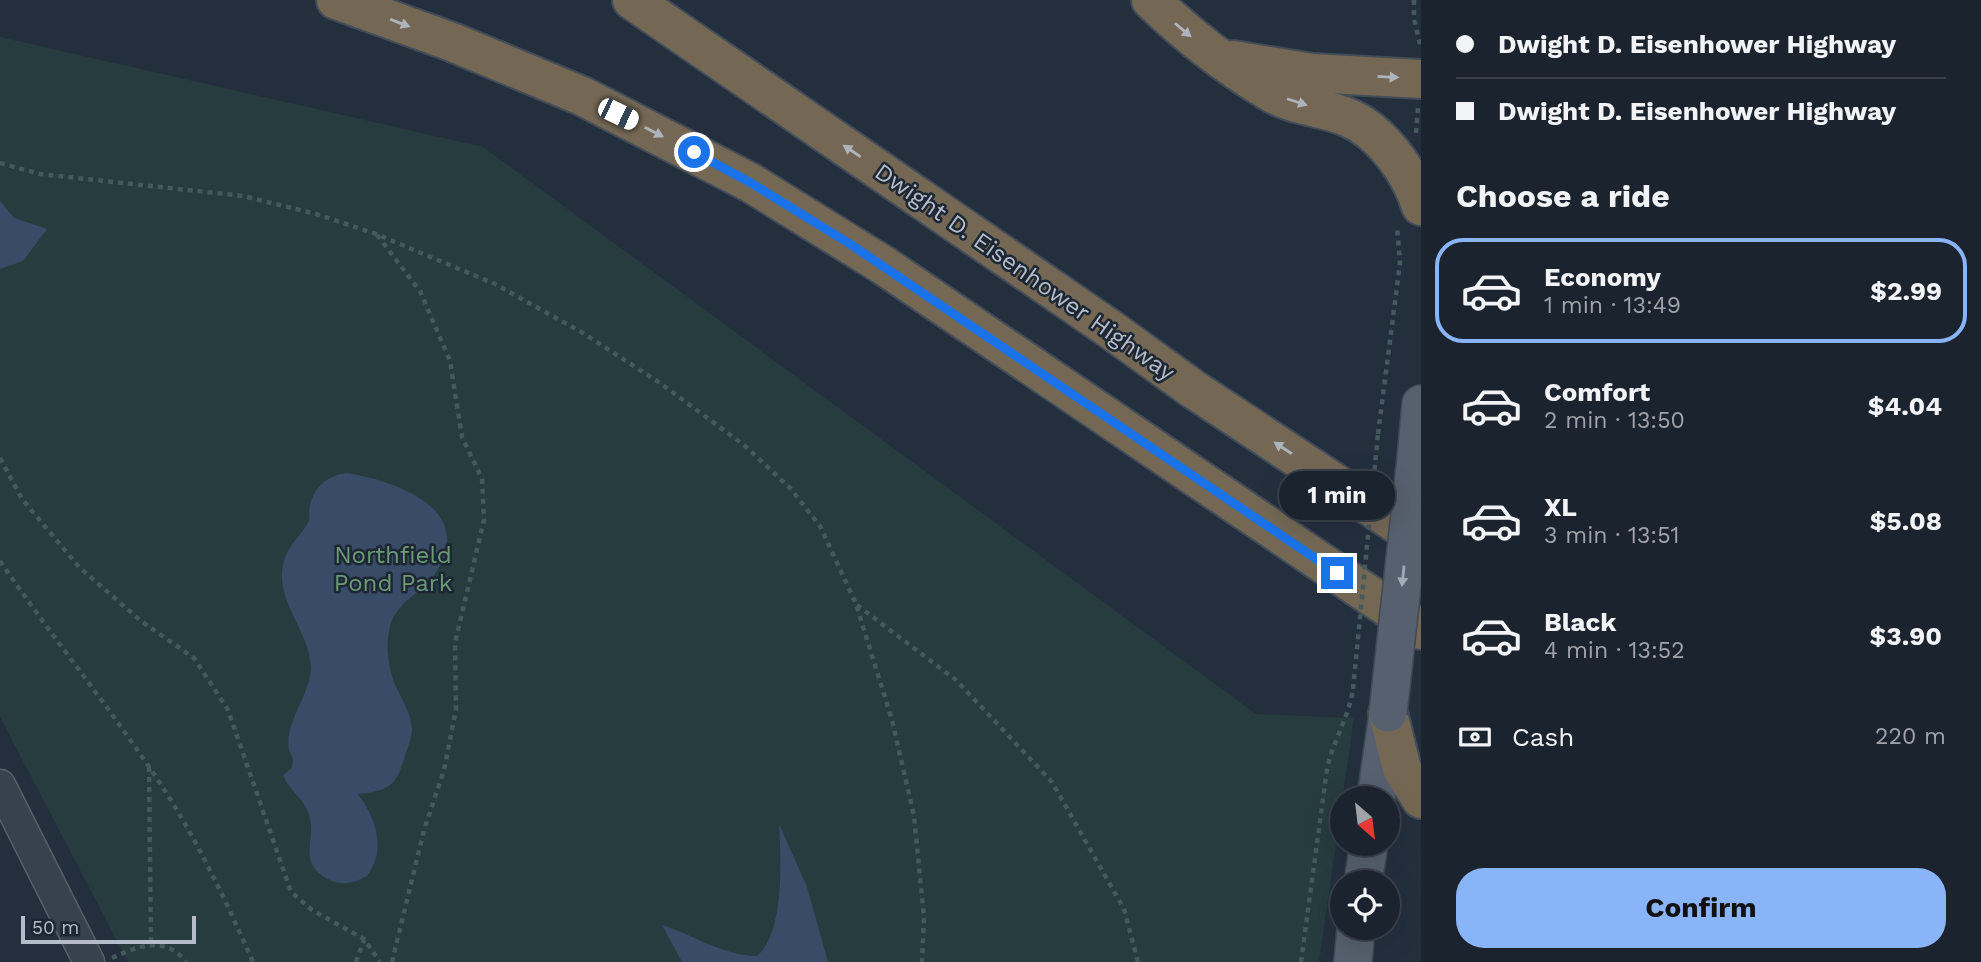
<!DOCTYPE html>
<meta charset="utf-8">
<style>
body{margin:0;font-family:"Work Sans",sans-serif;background:#242b36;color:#f1f3f6;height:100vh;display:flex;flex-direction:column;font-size:26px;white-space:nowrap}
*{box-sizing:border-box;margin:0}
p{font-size:23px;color:#a0a4aa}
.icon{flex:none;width:38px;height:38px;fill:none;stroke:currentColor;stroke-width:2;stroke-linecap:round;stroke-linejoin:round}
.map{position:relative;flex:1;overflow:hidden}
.sheet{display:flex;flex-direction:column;background:#1b232e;width:560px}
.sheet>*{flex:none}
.guide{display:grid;align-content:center;height:154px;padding:0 35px;background:#1b232e}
.needle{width:46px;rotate:152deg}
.tools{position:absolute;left:1330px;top:786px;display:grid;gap:14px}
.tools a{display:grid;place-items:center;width:70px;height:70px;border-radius:50%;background:#1b232e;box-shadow:0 7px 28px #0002,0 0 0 2px #39404a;font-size:35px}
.scale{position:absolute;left:21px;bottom:18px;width:175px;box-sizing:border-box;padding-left:7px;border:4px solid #b4bcc9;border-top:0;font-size:19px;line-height:24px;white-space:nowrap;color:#b4bcc9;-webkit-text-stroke:5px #1d2633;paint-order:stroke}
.end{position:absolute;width:32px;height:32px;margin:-16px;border:9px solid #1a73e8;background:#fff;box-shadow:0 0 0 4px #fff}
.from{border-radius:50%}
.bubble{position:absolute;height:49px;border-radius:24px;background:#1b232e;box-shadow:0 7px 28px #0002,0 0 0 2px #39404a;font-size:23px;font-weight:700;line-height:49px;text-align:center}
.car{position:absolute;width:21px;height:42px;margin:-21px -10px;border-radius:9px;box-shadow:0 0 5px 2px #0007;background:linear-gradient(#fff 24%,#345 0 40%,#fff 0 76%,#345 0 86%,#fff 0)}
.guide b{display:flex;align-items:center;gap:24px;height:66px;font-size:26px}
.guide b+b{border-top:2px solid #39404a}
.guide i{width:18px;height:18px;background:#f1f3f6}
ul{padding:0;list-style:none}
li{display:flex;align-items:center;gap:21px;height:105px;margin:0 14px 10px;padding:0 21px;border:4px solid transparent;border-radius:28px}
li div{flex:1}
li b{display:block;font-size:26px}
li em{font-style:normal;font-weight:700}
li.active{border-color:#8ab4f8}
li>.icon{width:63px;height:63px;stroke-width:1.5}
h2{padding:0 35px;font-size:32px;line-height:84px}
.pay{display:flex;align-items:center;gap:18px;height:77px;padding:0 35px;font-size:26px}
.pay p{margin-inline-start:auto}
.action{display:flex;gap:14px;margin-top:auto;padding:14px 35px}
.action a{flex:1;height:80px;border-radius:28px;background:#8ab4f8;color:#111;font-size:28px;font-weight:700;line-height:80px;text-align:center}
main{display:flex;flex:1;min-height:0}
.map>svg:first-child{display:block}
.green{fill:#263c3f}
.water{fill:#394c67}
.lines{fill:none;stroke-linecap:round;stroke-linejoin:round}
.minor-casing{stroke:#565f6c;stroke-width:33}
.major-casing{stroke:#414a57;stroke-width:40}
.highway-casing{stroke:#434c59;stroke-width:42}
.path{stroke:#44595c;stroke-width:4.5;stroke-dasharray:5 5;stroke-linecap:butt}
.minor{stroke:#38414e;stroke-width:30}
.major{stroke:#56606e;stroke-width:37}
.highway{stroke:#746855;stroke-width:38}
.major-bridge-casing{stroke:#414a57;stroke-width:40;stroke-linecap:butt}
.path-bridge{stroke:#44595c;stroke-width:4.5;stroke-dasharray:5 5;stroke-linecap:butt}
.major-bridge{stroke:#56606e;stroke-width:37}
.oneway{fill:#aeb4bd}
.oneway2{fill:#a1aab7}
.route{stroke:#1a73e8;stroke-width:9}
.labels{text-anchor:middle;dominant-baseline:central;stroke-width:5;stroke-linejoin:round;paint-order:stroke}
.street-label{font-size:24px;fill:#b4bcc9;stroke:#1d2633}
.park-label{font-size:24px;fill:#6b9a76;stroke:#1d2633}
</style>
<main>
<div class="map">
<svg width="1421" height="962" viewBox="0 0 1421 962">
<rect width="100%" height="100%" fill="#242f3e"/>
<polygon class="green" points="0,37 483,147 1256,714 1354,718 1319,962 128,962 0,717"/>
<g class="water">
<polygon points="0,201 14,218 47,229 23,261 0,269"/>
<path d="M347,473c49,8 131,36 88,101 -13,19 -38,27 -45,52 -5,21 -2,43 7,63 6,12 14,25 15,40 0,8 -4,18 -7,26 -8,31 -16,36 -47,39 18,25 29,55 9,82 -13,7 -24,10 -37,4 -36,-17 -11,-42 -22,-68 -5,-14 -20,-23 -25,-37l9,-7 1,-10c-17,-25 18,-62 18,-90 -1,-38 -38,-68 -27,-107 4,-16 18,-26 25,-40 1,-3 0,-8 0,-11 4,-22 16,-34 38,-37z"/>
<path d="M779,824l28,63 21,75h-146l-20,-37c31,10 62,31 95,31 28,-24 24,-97 22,-132z"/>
</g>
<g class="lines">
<g class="minor-casing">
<polyline id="minor" points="0,785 89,962"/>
</g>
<g class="major-casing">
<g id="major">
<polyline points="1416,459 1421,404"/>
<polyline points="1376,798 1388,714"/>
<polyline points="1363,882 1369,844"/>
<polyline points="1353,962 1356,928"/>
</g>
</g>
<g class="highway-casing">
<g id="highway">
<polyline points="336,0 452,42 582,96 751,183 883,265 1421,630"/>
<polyline points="632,0 1110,329 1193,389 1421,540"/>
<path d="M1151,0c36,35 76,66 119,92 22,14 53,15 77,25 34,14 63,54 74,89"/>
<polyline points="1233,60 1312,73 1421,79"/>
<polyline points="1388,713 1402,769 1421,799"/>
</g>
</g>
<g class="path">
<polyline points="1414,0 1414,19 1421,48"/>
<polyline points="1416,133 1418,107"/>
<polyline points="0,163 40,174 243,196 316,214 376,234 495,284 583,333 660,383 744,445 790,488 820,526 856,604 892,720 914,816 924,917 922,962"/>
<polyline points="377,235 420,291 450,361 462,437 482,479 484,520 455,643 456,709 444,770 424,830 392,962"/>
<polyline points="1378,434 1400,263 1397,227"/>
<polyline points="0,458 22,499 79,567 141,621 194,658 228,710 291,892 312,910 364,939 380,962"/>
<path d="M0,561c47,69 100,134 147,203 43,61 76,130 106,198"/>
<polyline points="857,605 956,680 1052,782 1124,909 1138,962"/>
<polyline points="149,767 151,944"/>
<path d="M112,958c25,-12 54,-23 74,4"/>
<polyline points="356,962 364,940"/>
<path d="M1301,962l26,-193c6,-28 22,-52 26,-80"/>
</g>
<use href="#minor" class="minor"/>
<use href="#major" class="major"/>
<use href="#highway" class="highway"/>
<g class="major-bridge-casing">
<polyline id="major-bridge" points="1388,713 1416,459"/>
</g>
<polyline class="path-bridge" points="1353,689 1378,434"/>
<use href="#major-bridge" class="major-bridge"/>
</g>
<defs><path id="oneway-solid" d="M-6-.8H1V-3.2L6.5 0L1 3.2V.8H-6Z" transform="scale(1.75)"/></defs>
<g class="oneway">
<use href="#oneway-solid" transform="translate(400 23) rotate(21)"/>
<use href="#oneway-solid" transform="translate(1183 30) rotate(40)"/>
<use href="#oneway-solid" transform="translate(1388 77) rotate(3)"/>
<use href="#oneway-solid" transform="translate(1297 102) rotate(18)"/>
<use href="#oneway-solid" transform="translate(654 132) rotate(27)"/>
<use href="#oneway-solid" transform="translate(852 151) rotate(-146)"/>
<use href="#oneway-solid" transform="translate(1283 448) rotate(-147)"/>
</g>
<use class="oneway2" href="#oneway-solid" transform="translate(1403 576) rotate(96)"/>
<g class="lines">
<polyline class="route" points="694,152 751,183 850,244 1337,573"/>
</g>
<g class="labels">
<g class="street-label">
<text transform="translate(1025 272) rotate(35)">Dwight D. Eisenhower Highway</text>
</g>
<g class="park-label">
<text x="393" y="555">Northfield<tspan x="393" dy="28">Pond Park</tspan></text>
</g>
</g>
</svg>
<div class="tools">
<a><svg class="needle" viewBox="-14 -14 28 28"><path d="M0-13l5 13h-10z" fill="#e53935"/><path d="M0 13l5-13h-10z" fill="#a0a4aa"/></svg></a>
<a><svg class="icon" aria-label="locate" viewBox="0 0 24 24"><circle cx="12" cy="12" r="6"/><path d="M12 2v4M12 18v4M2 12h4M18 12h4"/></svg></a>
</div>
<div class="scale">50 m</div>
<i class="end from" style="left:694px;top:152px"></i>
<i class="end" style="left:1337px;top:573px"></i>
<div class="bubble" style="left:1279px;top:471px;width:116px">1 min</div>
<i class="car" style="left:618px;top:114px;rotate:116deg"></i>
</div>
<section class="sheet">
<div class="guide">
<b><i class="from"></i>Dwight D. Eisenhower Highway</b>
<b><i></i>Dwight D. Eisenhower Highway</b>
</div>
<h2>Choose a ride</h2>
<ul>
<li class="active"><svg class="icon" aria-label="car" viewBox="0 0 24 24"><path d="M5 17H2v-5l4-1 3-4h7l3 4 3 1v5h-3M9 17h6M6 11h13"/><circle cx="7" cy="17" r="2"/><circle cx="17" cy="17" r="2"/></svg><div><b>Economy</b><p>1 min · 13:49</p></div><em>$2.99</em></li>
<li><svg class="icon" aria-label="car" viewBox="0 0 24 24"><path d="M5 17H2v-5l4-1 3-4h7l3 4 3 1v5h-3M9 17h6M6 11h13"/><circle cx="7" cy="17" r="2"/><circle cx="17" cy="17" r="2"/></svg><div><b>Comfort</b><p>2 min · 13:50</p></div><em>$4.04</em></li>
<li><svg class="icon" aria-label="car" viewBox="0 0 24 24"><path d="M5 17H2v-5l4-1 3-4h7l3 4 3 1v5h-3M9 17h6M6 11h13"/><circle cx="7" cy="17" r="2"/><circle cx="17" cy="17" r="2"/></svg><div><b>XL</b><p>3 min · 13:51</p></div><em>$5.08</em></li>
<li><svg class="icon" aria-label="car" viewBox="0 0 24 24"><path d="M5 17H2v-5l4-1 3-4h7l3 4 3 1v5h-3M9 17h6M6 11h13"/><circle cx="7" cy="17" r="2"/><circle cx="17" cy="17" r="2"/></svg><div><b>Black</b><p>4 min · 13:52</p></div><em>$3.90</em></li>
</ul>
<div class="pay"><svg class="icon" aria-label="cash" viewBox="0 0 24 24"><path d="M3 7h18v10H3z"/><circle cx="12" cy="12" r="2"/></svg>Cash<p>220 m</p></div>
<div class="action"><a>Confirm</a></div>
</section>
</main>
